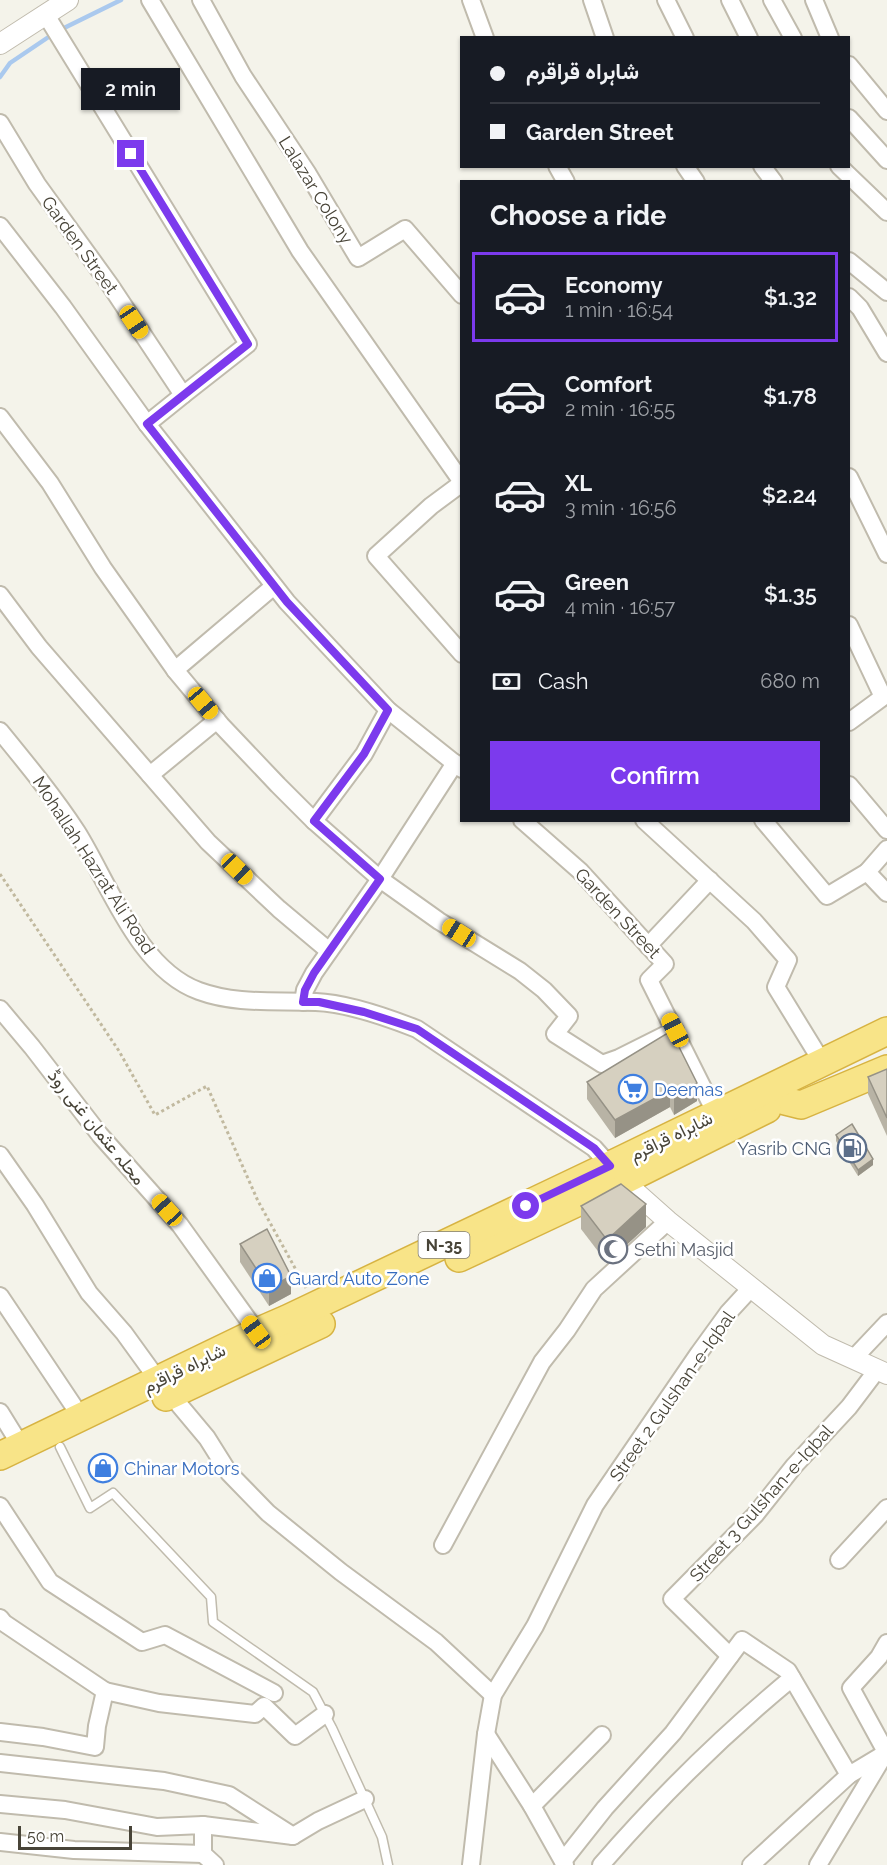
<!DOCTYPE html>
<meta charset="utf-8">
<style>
body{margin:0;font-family:Raleway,Vazirmatn,sans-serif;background:#20242c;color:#f1f3f6;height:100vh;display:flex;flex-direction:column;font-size:22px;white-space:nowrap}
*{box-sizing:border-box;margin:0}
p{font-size:20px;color:#9ea1a6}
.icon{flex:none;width:33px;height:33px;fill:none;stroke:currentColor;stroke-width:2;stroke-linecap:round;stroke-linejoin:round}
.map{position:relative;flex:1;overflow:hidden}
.details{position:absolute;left:460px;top:180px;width:390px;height:642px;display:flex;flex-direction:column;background:#171b24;border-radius:0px;box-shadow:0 2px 4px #0004}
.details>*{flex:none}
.banner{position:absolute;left:460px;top:36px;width:390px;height:132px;border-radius:0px;box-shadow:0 2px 4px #0004;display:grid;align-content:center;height:132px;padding:0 30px;background:#171b24}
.scale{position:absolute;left:18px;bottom:15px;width:114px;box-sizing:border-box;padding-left:6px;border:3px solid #484438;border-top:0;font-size:16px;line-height:21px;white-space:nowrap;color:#484438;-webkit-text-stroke:4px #fff;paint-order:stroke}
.end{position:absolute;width:27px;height:27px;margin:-14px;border:8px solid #7c3aed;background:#fff;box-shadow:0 0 0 3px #fff}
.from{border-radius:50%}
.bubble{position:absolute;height:42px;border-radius:0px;background:#171b24;box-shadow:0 2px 4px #0004;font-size:20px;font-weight:600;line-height:42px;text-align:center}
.car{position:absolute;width:18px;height:36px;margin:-18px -9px;border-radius:8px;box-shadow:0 0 4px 2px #0007;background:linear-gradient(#f5c518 24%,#345 0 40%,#f5c518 0 76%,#345 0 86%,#f5c518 0)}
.banner b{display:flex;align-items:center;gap:21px;height:57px;font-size:22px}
.banner b+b{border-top:2px solid #363941}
.banner i{width:15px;height:15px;background:#f1f3f6}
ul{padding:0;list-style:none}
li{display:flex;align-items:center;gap:18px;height:90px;margin:0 12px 9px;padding:0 18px;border:3px solid transparent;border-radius:0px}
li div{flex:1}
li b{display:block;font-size:22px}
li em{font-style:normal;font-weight:600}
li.current{border-color:#7c3aed}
li>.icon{width:54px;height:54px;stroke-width:1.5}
h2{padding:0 30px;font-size:27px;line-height:72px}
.pay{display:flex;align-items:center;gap:15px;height:66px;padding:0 30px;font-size:22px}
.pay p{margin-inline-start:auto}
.primary-button{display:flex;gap:12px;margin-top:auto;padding:12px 30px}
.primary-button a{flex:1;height:69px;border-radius:0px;background:#7c3aed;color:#fff;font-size:24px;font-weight:600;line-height:69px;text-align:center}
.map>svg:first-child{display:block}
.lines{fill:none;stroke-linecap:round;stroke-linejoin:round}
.stream{stroke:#aac9ee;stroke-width:4.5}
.service-casing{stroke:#c0bbad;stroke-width:11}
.minor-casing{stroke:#c0bbad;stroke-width:20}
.tertiary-casing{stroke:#c0bbad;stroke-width:22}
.trunk-casing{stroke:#d7b342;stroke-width:30}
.path{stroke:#c1b99f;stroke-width:3;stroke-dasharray:3 3;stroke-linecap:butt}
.service{stroke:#fff;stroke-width:8}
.minor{stroke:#fff;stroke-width:16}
.tertiary{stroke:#fff;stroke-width:20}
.trunk{stroke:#f8e488;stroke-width:27}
.wall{fill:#b8b3a5}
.shaded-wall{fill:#969286}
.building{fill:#d6d0c0;stroke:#969286;stroke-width:1.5}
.route{stroke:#7c3aed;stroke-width:8}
.labels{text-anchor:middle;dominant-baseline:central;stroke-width:5;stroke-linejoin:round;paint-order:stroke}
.shield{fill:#fff;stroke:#7f7c74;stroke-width:1.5}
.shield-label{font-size:16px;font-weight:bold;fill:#484438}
.street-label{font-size:18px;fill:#484438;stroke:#fff}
.shop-label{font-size:18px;fill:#366cbe;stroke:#fff;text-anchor:start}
.service-label{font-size:18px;fill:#4e5e75;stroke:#fff;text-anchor:end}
.worship-label{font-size:18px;fill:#5b616d;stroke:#fff;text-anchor:start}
</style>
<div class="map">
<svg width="887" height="1865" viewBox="0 0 887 1865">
<rect width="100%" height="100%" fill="#f4f3ea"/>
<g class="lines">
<g class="stream">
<polyline points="60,30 121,0"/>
<polyline points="0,77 10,63 53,34"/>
</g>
<g class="service-casing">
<polyline id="service" points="60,1447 90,1508 113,1493 211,1597 213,1622 313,1692 332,1728 382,1837 388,1865"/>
</g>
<g class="minor-casing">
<g id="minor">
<polyline points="150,0 300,251 462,482"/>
<polyline points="201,0 243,76 308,174 358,258 405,229 462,295"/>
<polyline points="471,0 485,38"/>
<polyline points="592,0 605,38"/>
<polyline points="666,0 685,38"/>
<polyline points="730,0 749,38"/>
<polyline points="772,0 793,38"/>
<polyline points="814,0 830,38"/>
<polyline points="46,15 248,344 183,395"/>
<polyline points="849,65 887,111"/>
<polyline points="849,118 887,160"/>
<polyline points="0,123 37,184 110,285 183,395 147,424"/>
<polyline points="557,166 566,182"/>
<polyline points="685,166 696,182"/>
<polyline points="762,166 774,182"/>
<polyline points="839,166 887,212"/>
<polyline points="0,226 63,307 147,424 287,602 388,710 462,769"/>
<polyline points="849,261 887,292"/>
<polyline points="849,297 860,308 887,353"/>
<polyline points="0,417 50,483 103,568 175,670 221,725 278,785 314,821 380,879 439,921 520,971 544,990 569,1016 555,1034 602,1064 619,1058 675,1030"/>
<polyline points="849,477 887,554"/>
<polyline points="462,483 431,506 376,556 462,654"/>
<polyline points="0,595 39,647 208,842 279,909 329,951"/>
<polyline points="849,625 883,697 849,722"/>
<polyline points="175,670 274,586"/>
<path d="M0,731c27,33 54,66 77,101 32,51 61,137 122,159 38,14 78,9 117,11 29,1 73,16 101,27l177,119 16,18"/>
<polyline points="150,775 217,720"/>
<polyline points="849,785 887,830"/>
<polyline points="522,820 580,871 665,964 649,980 716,1114"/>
<polyline points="644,820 754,921 788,960 776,987 822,1062"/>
<polyline points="763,820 827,896 867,872"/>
<polyline points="314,821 364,754 388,710"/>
<polyline points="887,849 867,872 887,893"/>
<polyline points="648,946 710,880"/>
<polyline points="303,1002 305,990 314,973 380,879 455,763"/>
<polyline points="0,1009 32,1047 100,1135 180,1225 257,1332"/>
<polyline points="0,1155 35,1205 89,1293 124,1333 158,1380"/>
<polyline points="0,1296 81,1417"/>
<polyline points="853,1359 887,1323"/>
<polyline points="171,1395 207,1438 229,1473 268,1513 341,1572 436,1642 493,1695"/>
<polyline points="0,1412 21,1446"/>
<polyline points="0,1506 50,1582 142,1642 165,1635 274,1693"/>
<polyline points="443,1545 542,1362 567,1330 594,1289 668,1221"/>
<polyline points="839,1560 887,1508"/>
<polyline points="0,1618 4,1623 105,1691"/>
<polyline points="730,1656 672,1599 755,1515 794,1466 849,1407 877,1370"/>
<polyline points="0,1732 43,1737 95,1747 97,1726 105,1691 159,1703 255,1714 264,1706 295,1736 325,1714"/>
<polyline points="486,1734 532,1806 565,1865"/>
<polyline points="0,1763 164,1781 229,1795 293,1836"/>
<polyline points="0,1804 65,1810 157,1827 203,1825 203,1854 215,1865"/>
<polyline points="532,1806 602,1735"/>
<polyline points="203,1825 293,1836 318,1821 365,1799"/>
<polyline points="0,1842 74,1850 203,1854"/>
<polyline points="563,1861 605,1808 673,1733 742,1640 788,1671 849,1775"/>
<polyline points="471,1865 486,1734 493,1695 535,1626 595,1505 699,1353 728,1313 751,1288"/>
<path d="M601,1865c58,-67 122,-130 191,-187"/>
<polyline points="751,1865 849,1775 884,1754"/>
<polyline points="818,1865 886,1752 851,1688 879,1657 887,1643"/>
</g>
</g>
<g class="tertiary-casing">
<g id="tertiary">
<polyline points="0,44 68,0"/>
<polyline points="623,1181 668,1221 823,1345 887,1374"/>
</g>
</g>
<g class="trunk-casing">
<g id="trunk">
<polyline points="785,1101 801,1105 887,1069"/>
<polyline points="459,1258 623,1181 767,1109"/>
<polyline points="166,1397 321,1324"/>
<polyline points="0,1456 257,1332 287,1319 619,1161 887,1031"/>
</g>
</g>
<polyline class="path" points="0,874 119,1051 155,1115 207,1086 258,1201 306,1288"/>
<use href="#service" class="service"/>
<use href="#minor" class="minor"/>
<use href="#tertiary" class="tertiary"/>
<use href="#trunk" class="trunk"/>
</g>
<g class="wall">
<polygon points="671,1031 697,1101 674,1115 670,1107 615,1138 587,1099 587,1082"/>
<polygon points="887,1069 887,1136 868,1094 868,1077"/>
<polygon points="836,1135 873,1165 858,1176 836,1141"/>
<polygon points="581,1206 646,1227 607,1263 581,1229"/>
<polygon points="240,1244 291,1294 269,1306 240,1262"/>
</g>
<g class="shaded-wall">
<polygon points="697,1083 697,1101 674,1115 674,1097"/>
<polygon points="670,1090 670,1107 615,1138 615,1120"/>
<polygon points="873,1159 873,1165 858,1176 858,1170"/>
<polygon points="646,1204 646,1227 607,1263 607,1240"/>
<polygon points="291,1276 291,1294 269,1306 269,1288"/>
</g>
<g class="building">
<polygon points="671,1031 697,1083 674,1097 670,1090 615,1120 587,1082"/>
<polygon points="887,1069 887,1118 868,1077"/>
<polygon points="852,1124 873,1159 858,1170 836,1135"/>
<polygon points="621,1184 646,1204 607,1240 581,1206"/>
<polygon points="267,1229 291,1276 269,1288 240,1244"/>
</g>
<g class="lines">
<polyline class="route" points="131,154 248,344 147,424 287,602 388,710 364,754 314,821 380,879 314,973 305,990 303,1002 319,1002 364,1012 417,1029 594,1148 610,1166 526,1206"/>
</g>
<defs>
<g id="supermarket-ring" transform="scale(1.5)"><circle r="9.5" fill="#fff" stroke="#3f7fe0" stroke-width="1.5"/><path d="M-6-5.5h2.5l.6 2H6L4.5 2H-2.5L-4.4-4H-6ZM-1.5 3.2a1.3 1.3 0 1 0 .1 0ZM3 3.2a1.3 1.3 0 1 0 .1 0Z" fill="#3f7fe0"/></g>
<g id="fuel-ring" transform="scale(1.5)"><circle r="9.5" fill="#fff" stroke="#5c6f8a" stroke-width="1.5"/><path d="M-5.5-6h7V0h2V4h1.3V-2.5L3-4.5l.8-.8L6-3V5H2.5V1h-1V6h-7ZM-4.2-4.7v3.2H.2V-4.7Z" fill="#5c6f8a"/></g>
<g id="mosque-ring" transform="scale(1.5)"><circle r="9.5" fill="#fff" stroke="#6b7280" stroke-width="1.5"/><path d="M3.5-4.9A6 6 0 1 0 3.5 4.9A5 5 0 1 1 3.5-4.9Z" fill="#6b7280"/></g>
<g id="shop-ring" transform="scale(1.5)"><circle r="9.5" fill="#fff" stroke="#3f7fe0" stroke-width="1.5"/><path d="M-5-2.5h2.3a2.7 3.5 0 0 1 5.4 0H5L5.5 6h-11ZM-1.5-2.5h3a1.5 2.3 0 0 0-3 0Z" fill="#3f7fe0"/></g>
</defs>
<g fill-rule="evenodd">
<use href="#supermarket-ring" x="633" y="1089"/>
<use href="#fuel-ring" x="852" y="1148"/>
<use href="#mosque-ring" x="613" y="1249"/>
<use href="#shop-ring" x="267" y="1278"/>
<use href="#shop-ring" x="103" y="1468"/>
</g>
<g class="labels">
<rect class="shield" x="418.5" y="1232" width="51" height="26" rx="4.5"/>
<g class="shield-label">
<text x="444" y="1245">N-35</text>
</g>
<g class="street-label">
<text transform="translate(316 190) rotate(58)">Lalazar Colony</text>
<text transform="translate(80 245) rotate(54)">Garden Street</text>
<text transform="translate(94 865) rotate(57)">Mohallah Hazrat Ali Road</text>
<text transform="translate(618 913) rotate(47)">Garden Street</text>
<text transform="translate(97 1127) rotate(51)">محلہ عثمان غنی روڈ</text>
<text transform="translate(671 1136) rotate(-26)">شاہراہ قراقرم</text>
<text transform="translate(184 1368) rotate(-26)">شاہراہ قراقرم</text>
<text transform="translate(672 1396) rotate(-55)">Street 2 Gulshan-e-Iqbal</text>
<text transform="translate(761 1503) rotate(-48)">Street 3 Gulshan-e-Iqbal</text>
</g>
<g class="shop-label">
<text x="654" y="1089">Deemas</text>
<text x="288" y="1278">Guard Auto Zone</text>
<text x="124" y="1468">Chinar Motors</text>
</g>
<g class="service-label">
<text x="831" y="1148">Yasrib CNG</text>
</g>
<g class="worship-label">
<text x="634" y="1249">Sethi Masjid</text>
</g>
</g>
</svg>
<div class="scale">50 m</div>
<i class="end from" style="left:526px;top:1206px"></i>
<i class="end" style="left:131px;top:154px"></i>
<div class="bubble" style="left:81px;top:68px;width:99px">2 min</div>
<i class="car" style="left:134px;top:322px;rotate:146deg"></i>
<i class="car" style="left:203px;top:703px;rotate:140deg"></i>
<i class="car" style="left:237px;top:869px;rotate:134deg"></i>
<i class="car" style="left:459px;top:933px;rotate:302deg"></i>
<i class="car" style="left:675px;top:1030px;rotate:332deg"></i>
<i class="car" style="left:167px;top:1210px;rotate:318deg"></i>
<i class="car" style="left:256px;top:1332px;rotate:324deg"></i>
<div class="banner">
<b><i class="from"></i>شاہراہ قراقرم</b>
<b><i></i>Garden Street</b>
</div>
<section class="details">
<h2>Choose a ride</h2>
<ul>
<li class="current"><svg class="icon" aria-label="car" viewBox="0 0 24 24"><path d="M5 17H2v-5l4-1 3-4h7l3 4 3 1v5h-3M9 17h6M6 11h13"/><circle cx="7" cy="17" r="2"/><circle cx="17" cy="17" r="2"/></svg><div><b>Economy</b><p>1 min · 16:54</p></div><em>$1.32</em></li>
<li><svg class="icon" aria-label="car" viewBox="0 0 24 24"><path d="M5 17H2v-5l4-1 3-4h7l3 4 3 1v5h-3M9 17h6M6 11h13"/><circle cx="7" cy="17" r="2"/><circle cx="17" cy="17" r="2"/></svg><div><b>Comfort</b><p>2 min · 16:55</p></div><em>$1.78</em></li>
<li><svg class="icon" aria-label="car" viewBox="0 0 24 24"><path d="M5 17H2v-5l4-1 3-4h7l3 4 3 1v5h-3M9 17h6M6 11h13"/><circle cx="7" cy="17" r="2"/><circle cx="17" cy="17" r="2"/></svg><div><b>XL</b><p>3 min · 16:56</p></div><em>$2.24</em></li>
<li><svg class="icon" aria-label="car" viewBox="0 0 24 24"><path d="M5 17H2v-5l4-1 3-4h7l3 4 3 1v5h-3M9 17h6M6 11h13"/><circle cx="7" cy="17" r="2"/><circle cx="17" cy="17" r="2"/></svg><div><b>Green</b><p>4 min · 16:57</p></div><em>$1.35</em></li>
</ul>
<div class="pay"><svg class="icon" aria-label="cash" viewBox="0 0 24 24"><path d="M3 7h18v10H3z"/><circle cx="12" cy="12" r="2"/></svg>Cash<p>680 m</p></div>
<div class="primary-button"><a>Confirm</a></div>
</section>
</div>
